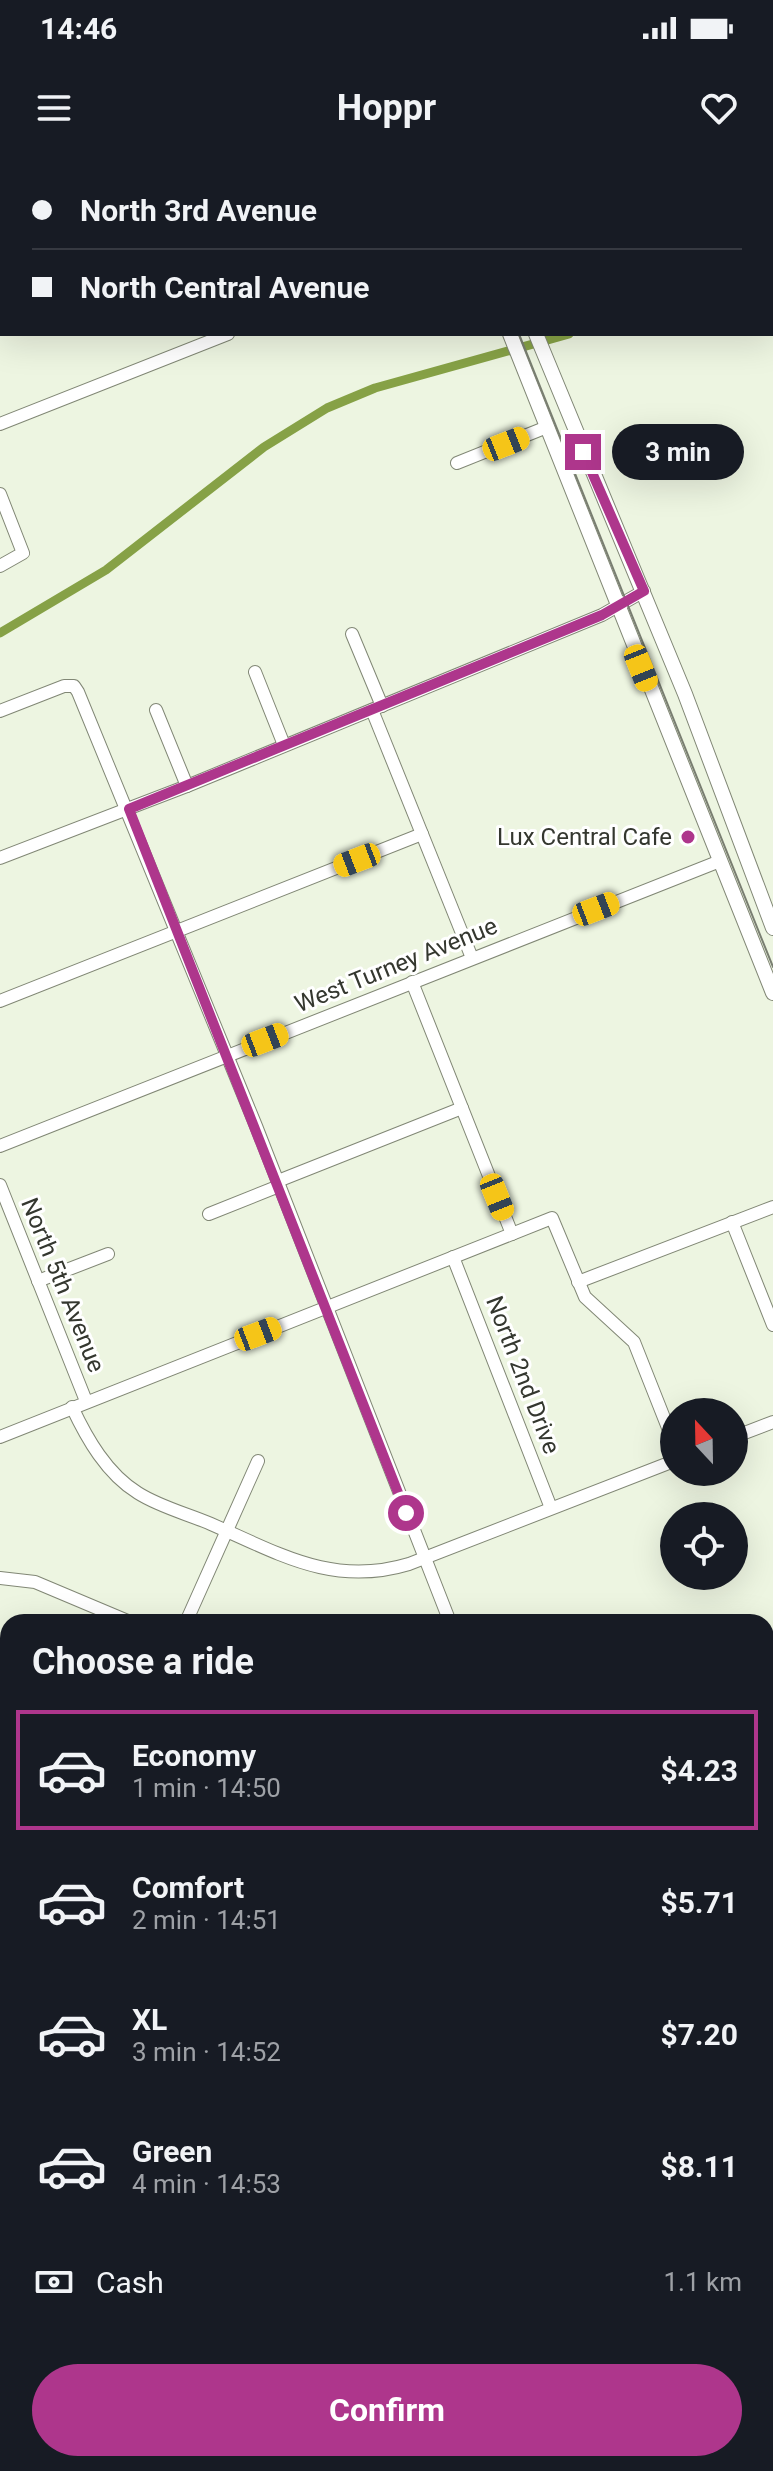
<!DOCTYPE html>
<meta charset="utf-8">
<style>
body{margin:0;font-family:Roboto,sans-serif;background:#242831;color:#f1f3f6;height:100vh;display:flex;flex-direction:column;font-size:30px;white-space:nowrap}
*{box-sizing:border-box;margin:0}
p{font-size:26px;color:#9ea1a6}
.icon{flex:none;width:44px;height:44px;fill:none;stroke:currentColor;stroke-width:2;stroke-linecap:round;stroke-linejoin:round}
.map{position:relative;flex:1;overflow:hidden}
.side{position:absolute;left:0px;top:1454px;width:774px;height:858px;display:flex;flex-direction:column;background:#171b24;border-radius:24px 24px 0 0;box-shadow:0 8px 32px #0002}
.side>*{flex:none}
.guide{position:absolute;left:0px;top:0px;width:774px;height:176px;box-shadow:0 8px 32px #0002;display:grid;align-content:center;height:176px;padding:0 32px;background:#171b24}
.needle{width:52px;rotate:338deg}
.controls{position:absolute;left:660px;top:1238px;display:grid;gap:16px}
.controls a{display:grid;place-items:center;width:88px;height:88px;border-radius:50%;background:#171b24;box-shadow:0 8px 32px #0002;font-size:40px}
.end{position:absolute;width:36px;height:36px;margin:-18px;border:10px solid #ae368c;background:#fff;box-shadow:0 0 0 4px #fff}
.from{border-radius:50%}
.bubble{position:absolute;height:56px;border-radius:28px;background:#171b24;box-shadow:0 8px 32px #0002;font-size:26px;font-weight:700;line-height:56px;text-align:center}
.car{position:absolute;width:24px;height:48px;margin:-24px -12px;border-radius:10px;box-shadow:0 0 6px 2px #0007;background:linear-gradient(#f5c518 24%,#345 0 40%,#f5c518 0 76%,#345 0 86%,#f5c518 0)}
.guide b{display:flex;align-items:center;gap:28px;height:76px;font-size:30px}
.guide b+b{border-top:2px solid #363941}
.guide i{width:20px;height:20px;background:#f1f3f6}
ul{padding:0;list-style:none}
li{display:flex;align-items:center;gap:24px;height:120px;margin:0 16px 12px;padding:0 16px;border:4px solid transparent;border-radius:0px}
li div{flex:1}
li b{display:block;font-size:30px}
li em{font-style:normal;font-weight:700}
li.current{border-color:#ae368c}
li>.icon{width:72px;height:72px;stroke-width:1.5}
h2{padding:0 32px;font-size:36px;line-height:96px}
.pay{display:flex;align-items:center;gap:20px;height:88px;padding:0 32px;font-size:30px}
.pay p{margin-inline-start:auto}
.primary-button{display:flex;gap:16px;margin-top:auto;padding:16px 32px}
.primary-button a{flex:1;height:92px;border-radius:48px;background:#ae368c;color:#fff;font-size:32px;font-weight:700;line-height:92px;text-align:center}
.status{display:flex;justify-content:space-between;align-items:center;height:56px;padding:0 40px;background:#171b24;direction:ltr}
.status svg{height:22px;fill:currentColor}
header{display:flex;justify-content:space-between;align-items:center;height:104px;padding:0 32px;background:#171b24;font-size:36px;font-weight:700}
.map>svg:first-child{display:block}
.lines{fill:none;stroke-linecap:round;stroke-linejoin:round}
.canal{stroke:#86a146;stroke-width:9}
.minor-casing{stroke:#818775;stroke-width:14}
.major-casing{stroke:#818775;stroke-width:16}
.minor{stroke:#fff;stroke-width:12}
.major{stroke:#fff;stroke-width:14}
.tram{stroke:#797e71;stroke-width:2}
.route{stroke:#ae368c;stroke-width:10}
.poi-dot{fill:#ae368c;stroke:#fff;stroke-width:3}
.labels{text-anchor:middle;dominant-baseline:central;stroke-width:6;stroke-linejoin:round;paint-order:stroke}
.poi-label{font-size:24px;fill:#34372f;stroke:#fff;text-anchor:end}
.street-label{font-size:24px;fill:#34372f;stroke:#fff}
</style>
<div class="status"><b>14:46</b><svg viewBox="0 0 49 12"><path d="M0 12V9h3v3zM5 12V6h3v6zM10 12V3h3v9zM15 12V0h3v12zM26 1h20v11H26zM47 4h2v5h-2z"/></svg></div>
<header><svg class="icon" aria-label="menu" viewBox="0 0 24 24"><path d="M4 6h16M4 12h16M4 18h16"/></svg>Hoppr<svg class="icon" aria-label="heart" viewBox="0 0 24 24"><path d="M12 20l-8-8c-3-5 5-10 8-4 3-6 11-1 8 4z"/></svg></header>
<div class="map">
<svg width="773" height="2311" viewBox="0 0 773 2311">
<rect width="100%" height="100%" fill="#edf5e1"/>
<g class="lines">
<g class="canal">
<polyline points="772,110 773,109"/>
<polyline points="0,473 106,410 264,287 327,248 375,228 569,174"/>
</g>
<g class="minor-casing">
<g id="minor">
<polyline points="255,0 256,2"/>
<polyline points="280,2 285,0"/>
<polyline points="0,114 2,113"/>
<polyline points="0,264 228,174"/>
<polyline points="457,303 547,267"/>
<polyline points="0,334 23,393 0,406"/>
<polyline points="352,474 382,546"/>
<polyline points="255,512 284,585"/>
<polyline points="156,550 187,626"/>
<polyline points="372,550 472,798"/>
<polyline points="0,551 64,526 74,526 78,532 256,966 450,1462"/>
<polyline points="0,698 187,626 602,455 644,431"/>
<polyline points="412,822 512,1074"/>
<polyline points="0,841 422,674"/>
<polyline points="0,986 720,701"/>
<polyline points="278,1021 462,948"/>
<polyline points="0,1025 86,1241"/>
<polyline points="209,1054 279,1026"/>
<polyline points="732,1062 773,1165"/>
<polyline points="453,1097 551,1348"/>
<polyline points="38,1121 108,1094"/>
<polyline points="578,1122 773,1047"/>
<path d="M72,1247c15,32 35,67 66,86 22,14 50,21 73,31 69,30 122,63 198,40l265,-103"/>
<polyline points="0,1277 552,1058 585,1137 634,1182 674,1283"/>
<polyline points="734,1277 773,1262"/>
<polyline points="0,1418 35,1422 130,1462"/>
<polyline points="186,1462 258,1301"/>
<polyline points="0,1548 8,1549"/>
<polyline points="0,1676 8,1677"/>
<polyline points="0,1809 8,1831"/>
<polyline points="766,1886 773,1881"/>
<polyline points="766,2096 773,2093"/>
<polyline points="766,2256 773,2280"/>
<polyline points="0,2279 8,2297"/>
<polyline points="277,2304 279,2311"/>
<polyline points="481,2304 484,2311"/>
<polyline points="680,2304 683,2311"/>
</g>
</g>
<g class="major-casing">
<g id="major">
<polyline points="439,0 440,2"/>
<polyline points="467,0 468,2"/>
<polyline points="510,174 773,833"/>
<polyline points="536,174 685,534 773,768"/>
<polyline points="766,1553 773,1550"/>
<polyline points="0,1854 8,1851"/>
<polyline points="0,2099 8,2117"/>
<polyline points="91,2304 94,2311"/>
</g>
</g>
<use href="#minor" class="minor"/>
<use href="#major" class="major"/>
<g class="tram">
<polyline points="456,0 457,2"/>
<polyline points="519,174 773,807"/>
</g>
</g>
<g class="lines">
<polyline class="route" points="406,1353 129,649 602,455 644,431 583,292"/>
</g>
<circle class="poi-dot" cx="688" cy="677" r="8"/>
<g class="labels">
<g class="poi-label">
<text x="672" y="677">Lux Central Cafe</text>
</g>
<g class="street-label">
<text transform="translate(396 805) rotate(-22)">West Turney Avenue</text>
<text transform="translate(63 1125) rotate(68)">North 5th Avenue</text>
<text transform="translate(523 1215) rotate(69)">North 2nd Drive</text>
</g>
</g>
</svg>
<div class="controls">
<a><svg class="needle" viewBox="-14 -14 28 28"><path d="M0-13l5 13h-10z" fill="#e53935"/><path d="M0 13l5-13h-10z" fill="#9ea1a6"/></svg></a>
<a><svg class="icon" aria-label="locate" viewBox="0 0 24 24"><circle cx="12" cy="12" r="6"/><path d="M12 2v4M12 18v4M2 12h4M18 12h4"/></svg></a>
</div>
<i class="end from" style="left:406px;top:1353px"></i>
<i class="end" style="left:583px;top:292px"></i>
<div class="bubble" style="left:612px;top:264px;width:132px">3 min</div>
<i class="car" style="left:506px;top:284px;rotate:68deg"></i>
<i class="car" style="left:641px;top:508px;rotate:158deg"></i>
<i class="car" style="left:357px;top:700px;rotate:249deg"></i>
<i class="car" style="left:596px;top:749px;rotate:69deg"></i>
<i class="car" style="left:265px;top:880px;rotate:69deg"></i>
<i class="car" style="left:497px;top:1037px;rotate:158deg"></i>
<i class="car" style="left:258px;top:1174px;rotate:69deg"></i>
<div class="guide">
<b><i class="from"></i>North 3rd Avenue</b>
<b><i></i>North Central Avenue</b>
</div>
<section class="side">
<h2>Choose a ride</h2>
<ul>
<li class="current"><svg class="icon" aria-label="car" viewBox="0 0 24 24"><path d="M5 17H2v-5l4-1 3-4h7l3 4 3 1v5h-3M9 17h6M6 11h13"/><circle cx="7" cy="17" r="2"/><circle cx="17" cy="17" r="2"/></svg><div><b>Economy</b><p>1 min · 14:50</p></div><em>$4.23</em></li>
<li><svg class="icon" aria-label="car" viewBox="0 0 24 24"><path d="M5 17H2v-5l4-1 3-4h7l3 4 3 1v5h-3M9 17h6M6 11h13"/><circle cx="7" cy="17" r="2"/><circle cx="17" cy="17" r="2"/></svg><div><b>Comfort</b><p>2 min · 14:51</p></div><em>$5.71</em></li>
<li><svg class="icon" aria-label="car" viewBox="0 0 24 24"><path d="M5 17H2v-5l4-1 3-4h7l3 4 3 1v5h-3M9 17h6M6 11h13"/><circle cx="7" cy="17" r="2"/><circle cx="17" cy="17" r="2"/></svg><div><b>XL</b><p>3 min · 14:52</p></div><em>$7.20</em></li>
<li><svg class="icon" aria-label="car" viewBox="0 0 24 24"><path d="M5 17H2v-5l4-1 3-4h7l3 4 3 1v5h-3M9 17h6M6 11h13"/><circle cx="7" cy="17" r="2"/><circle cx="17" cy="17" r="2"/></svg><div><b>Green</b><p>4 min · 14:53</p></div><em>$8.11</em></li>
</ul>
<div class="pay"><svg class="icon" aria-label="cash" viewBox="0 0 24 24"><path d="M3 7h18v10H3z"/><circle cx="12" cy="12" r="2"/></svg>Cash<p>1.1 km</p></div>
<div class="primary-button"><a>Confirm</a></div>
</section>
</div>
